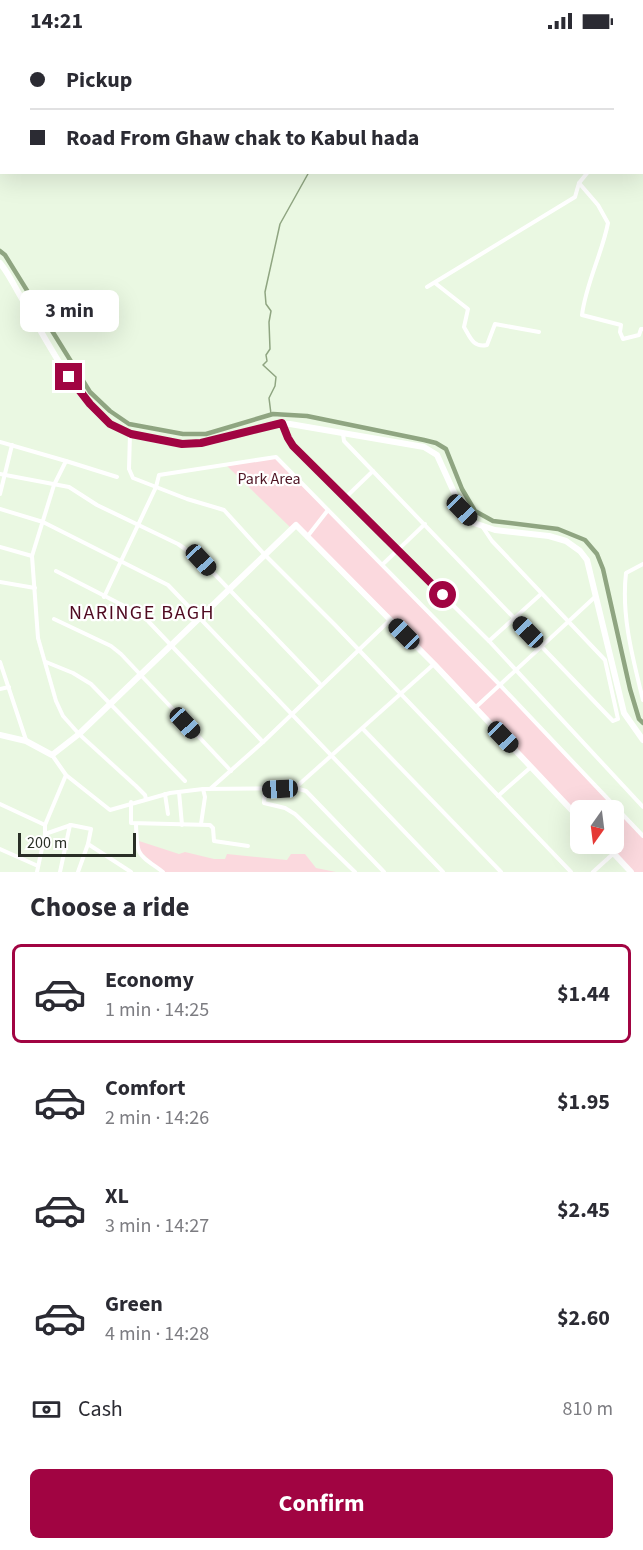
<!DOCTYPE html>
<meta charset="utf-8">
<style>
body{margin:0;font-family:"Source Sans 3",sans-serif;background:#f2f2f3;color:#2b2b33;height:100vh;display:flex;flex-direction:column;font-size:22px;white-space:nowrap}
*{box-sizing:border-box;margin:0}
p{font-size:20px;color:#7c7c81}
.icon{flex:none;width:33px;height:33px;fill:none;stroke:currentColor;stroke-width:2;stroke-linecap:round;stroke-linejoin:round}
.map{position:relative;height:830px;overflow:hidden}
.sheet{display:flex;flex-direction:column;background:#fff;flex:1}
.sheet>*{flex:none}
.top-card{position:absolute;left:0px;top:0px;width:644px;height:132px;box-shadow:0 6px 24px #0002;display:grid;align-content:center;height:132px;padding:0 30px;background:#fff}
.needle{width:39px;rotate:194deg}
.fabs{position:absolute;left:570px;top:758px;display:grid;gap:12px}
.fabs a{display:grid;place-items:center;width:54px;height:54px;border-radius:9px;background:#fff;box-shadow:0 6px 24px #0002;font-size:30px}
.scale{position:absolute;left:18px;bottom:15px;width:118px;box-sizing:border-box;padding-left:6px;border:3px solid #292f26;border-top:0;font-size:16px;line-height:21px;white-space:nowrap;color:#292f26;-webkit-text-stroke:4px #fff;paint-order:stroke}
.end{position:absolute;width:27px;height:27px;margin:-14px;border:8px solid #a10442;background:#fff;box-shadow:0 0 0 3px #fff}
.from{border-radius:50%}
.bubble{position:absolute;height:42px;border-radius:9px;background:#fff;box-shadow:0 6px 24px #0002;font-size:20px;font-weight:700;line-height:42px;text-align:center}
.car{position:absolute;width:18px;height:36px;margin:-18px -9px;border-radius:8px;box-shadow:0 0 4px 2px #0007;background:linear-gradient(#222 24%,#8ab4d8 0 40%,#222 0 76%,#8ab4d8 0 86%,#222 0)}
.top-card b{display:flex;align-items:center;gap:21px;height:57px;font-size:22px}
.top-card b+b{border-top:2px solid #e1e1e2}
.top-card i{width:15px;height:15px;background:#2b2b33}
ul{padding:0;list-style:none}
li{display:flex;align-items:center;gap:18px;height:99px;margin:0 12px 9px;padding:0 18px;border:3px solid transparent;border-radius:9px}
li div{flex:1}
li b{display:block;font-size:22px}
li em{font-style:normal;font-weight:700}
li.current{border-color:#a10442}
li>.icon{width:54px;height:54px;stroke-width:1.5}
h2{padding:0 30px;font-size:27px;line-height:72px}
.pay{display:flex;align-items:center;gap:15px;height:66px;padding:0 30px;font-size:22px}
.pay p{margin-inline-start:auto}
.action{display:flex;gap:12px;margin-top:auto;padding:12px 30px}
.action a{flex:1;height:69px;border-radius:9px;background:#a10442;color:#fff;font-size:24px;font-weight:700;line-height:69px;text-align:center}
.status{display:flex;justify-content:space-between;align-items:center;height:42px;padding:0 30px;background:#fff;direction:ltr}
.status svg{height:16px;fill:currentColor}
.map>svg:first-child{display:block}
.green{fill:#fbd9de}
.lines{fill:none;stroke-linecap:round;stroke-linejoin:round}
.stream{stroke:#8fa581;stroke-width:1.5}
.canal{stroke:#8fa581;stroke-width:4.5}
.street{stroke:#fff;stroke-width:4}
.secondary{stroke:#fff;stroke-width:6}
.route{stroke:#a10442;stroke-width:8}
.labels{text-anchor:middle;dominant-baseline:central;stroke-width:4.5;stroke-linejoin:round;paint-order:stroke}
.park-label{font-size:16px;fill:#4e1423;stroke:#fff}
.quarter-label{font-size:20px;letter-spacing:1.5px;fill:#4f0a20;stroke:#fff}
</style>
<div class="status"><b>14:21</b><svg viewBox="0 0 49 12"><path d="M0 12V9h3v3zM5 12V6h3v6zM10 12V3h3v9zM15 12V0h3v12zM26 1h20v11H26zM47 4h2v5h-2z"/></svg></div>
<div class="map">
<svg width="643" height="830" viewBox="0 0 643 830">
<rect width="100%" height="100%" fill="#eaf8e2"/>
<g class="green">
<polygon points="276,415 383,522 643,794 643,830 631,830 604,801 614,801 614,768 580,768 580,777 296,483 291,486 227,424"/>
<polygon points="139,799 179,812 185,810 214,817 225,817 227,812 287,818 291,812 305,812 316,826 336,830 163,830 140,809 138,802"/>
</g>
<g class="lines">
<polyline class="stream" points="271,372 269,356 275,344 276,335 263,323 267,319 266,313 270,307 269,280 271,269 266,262 265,250 280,182 309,130"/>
<polyline class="canal" points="0,209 5,213 90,350 110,369 129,382 183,392 206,392 273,372 307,374 424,398 436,401 446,407 462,447 475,469 493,479 558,487 585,498 597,512 603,527 630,647 639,677 643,681"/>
<g class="street">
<polyline points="0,24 2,26"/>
<polyline points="642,70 643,69"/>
<polyline points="0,84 2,83"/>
<polyline points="642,88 643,89"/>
<path d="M579,141l19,22 10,18c-6,31 -22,60 -26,92l39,10 -1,7 3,7 16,-4 2,-6h2"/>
<path d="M435,241l33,26 -4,18c6,10 9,21 23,18l8,-21 44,8"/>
<polyline points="427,245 575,155 579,141 588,130"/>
<polyline points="283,382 288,396 293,404 489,599 643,765"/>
<polyline points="130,391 129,427 133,436 187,457 224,468 264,512 335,583 571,830"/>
<polyline points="343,392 344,399 613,679 618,677 605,618 492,499 482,484"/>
<polyline points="0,400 66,419"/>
<polyline points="0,432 69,445 97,463 178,502 201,518 321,643"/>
<polyline points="117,435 66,419 54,443 32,514 38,596 56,659 63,674 79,692 136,744 145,753 146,757"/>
<polyline points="0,452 12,403"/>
<polyline points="346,455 373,429"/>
<polyline points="0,467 43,480 168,543 443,830"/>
<polyline points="307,495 328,468"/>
<polyline points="0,505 32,514"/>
<polyline points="383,522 425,482"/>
<path d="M643,522l-17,9c-5,43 7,86 17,127"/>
<polyline points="56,529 136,570 148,579 263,700"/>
<polyline points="0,540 35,546"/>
<polyline points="104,555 156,445 159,433 276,415 500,643 643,794"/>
<polyline points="54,577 111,604 121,612 231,729"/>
<polyline points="489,599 541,552"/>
<polyline points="0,620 26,698"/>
<polyline points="46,620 73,631 91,642 185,739"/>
<polyline points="0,647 9,645"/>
<polyline points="476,665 596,554"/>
<polyline points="363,687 501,830"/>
<polyline points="52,713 66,733 110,768 170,751 203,747 295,746 306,749 384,830"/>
<polyline points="295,746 434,622"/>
<polyline points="210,747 263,700 390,578"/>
<polyline points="265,748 264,761 285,766 295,772 355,830"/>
<polyline points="179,750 182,783"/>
<polyline points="165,752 168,772"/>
<polyline points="498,754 531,725"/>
<polyline points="131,760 131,781 210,783 213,786 214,799 248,804"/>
<polyline points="0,762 45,783"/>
<path d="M136,782c1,33 1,29 27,48"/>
<polyline points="201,782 205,755 203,747"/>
<polyline points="45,792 71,783 91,787 88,802 131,830"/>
<polyline points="0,807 38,824"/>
<polyline points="37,830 45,792 45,783 66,733"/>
<polyline points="60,830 70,783"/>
<polyline points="78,830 88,802"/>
<polyline points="593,830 614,811"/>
</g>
<g class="secondary">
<path d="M0,221c10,12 16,27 24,39 20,34 55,103 88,123 18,10 50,18 71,19 36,3 71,-22 107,-20l134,23 13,8 25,55 12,13 21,7 54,6 17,5 14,10 7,9 37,153 19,27"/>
<polyline points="0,693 26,699 52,713 79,692 296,483 434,622 580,777"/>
<polyline points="604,801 631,830"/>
</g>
</g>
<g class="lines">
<polyline class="route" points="69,335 90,362 110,382 131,392 182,402 201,401 282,381 288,396 293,404 443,553"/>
</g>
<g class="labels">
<g class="park-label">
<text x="269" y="437">Park Area</text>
</g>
<g class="quarter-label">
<text x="142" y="571">NARINGE BAGH</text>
</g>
</g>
</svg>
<div class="fabs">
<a><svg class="needle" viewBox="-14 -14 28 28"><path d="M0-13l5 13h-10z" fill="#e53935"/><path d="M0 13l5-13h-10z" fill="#7c7c81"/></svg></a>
</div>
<div class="scale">200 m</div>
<i class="end from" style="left:443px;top:553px"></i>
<i class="end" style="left:69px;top:335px"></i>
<div class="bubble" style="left:20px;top:248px;width:99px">3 min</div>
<i class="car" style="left:462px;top:468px;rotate:136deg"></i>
<i class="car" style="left:201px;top:518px;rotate:137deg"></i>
<i class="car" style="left:528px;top:590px;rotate:316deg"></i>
<i class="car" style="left:404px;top:592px;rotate:315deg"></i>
<i class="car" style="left:185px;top:681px;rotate:137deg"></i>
<i class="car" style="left:503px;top:695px;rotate:136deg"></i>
<i class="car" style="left:280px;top:747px;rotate:267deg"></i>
<div class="top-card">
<b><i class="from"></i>Pickup</b>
<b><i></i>Road From Ghaw chak to Kabul hada</b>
</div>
</div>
<section class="sheet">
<h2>Choose a ride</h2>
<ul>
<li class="current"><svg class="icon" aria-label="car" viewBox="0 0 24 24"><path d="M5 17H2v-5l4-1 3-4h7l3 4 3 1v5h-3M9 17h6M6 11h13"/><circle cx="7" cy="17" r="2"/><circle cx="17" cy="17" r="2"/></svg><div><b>Economy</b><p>1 min · 14:25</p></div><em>$1.44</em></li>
<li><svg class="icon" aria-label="car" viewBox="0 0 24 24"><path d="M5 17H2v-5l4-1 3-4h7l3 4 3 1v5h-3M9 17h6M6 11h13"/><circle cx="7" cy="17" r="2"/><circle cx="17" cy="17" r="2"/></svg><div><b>Comfort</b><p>2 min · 14:26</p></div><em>$1.95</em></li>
<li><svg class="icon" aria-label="car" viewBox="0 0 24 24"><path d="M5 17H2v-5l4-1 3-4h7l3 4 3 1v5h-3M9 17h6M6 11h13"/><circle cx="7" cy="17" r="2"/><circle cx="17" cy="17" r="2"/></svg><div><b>XL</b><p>3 min · 14:27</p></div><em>$2.45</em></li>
<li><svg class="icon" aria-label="car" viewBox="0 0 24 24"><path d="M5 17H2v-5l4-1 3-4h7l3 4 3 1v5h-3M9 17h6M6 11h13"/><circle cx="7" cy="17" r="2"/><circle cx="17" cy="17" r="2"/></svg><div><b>Green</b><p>4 min · 14:28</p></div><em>$2.60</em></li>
</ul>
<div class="pay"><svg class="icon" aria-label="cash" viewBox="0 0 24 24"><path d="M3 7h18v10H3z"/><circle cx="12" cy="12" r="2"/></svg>Cash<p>810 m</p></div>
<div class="action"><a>Confirm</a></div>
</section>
